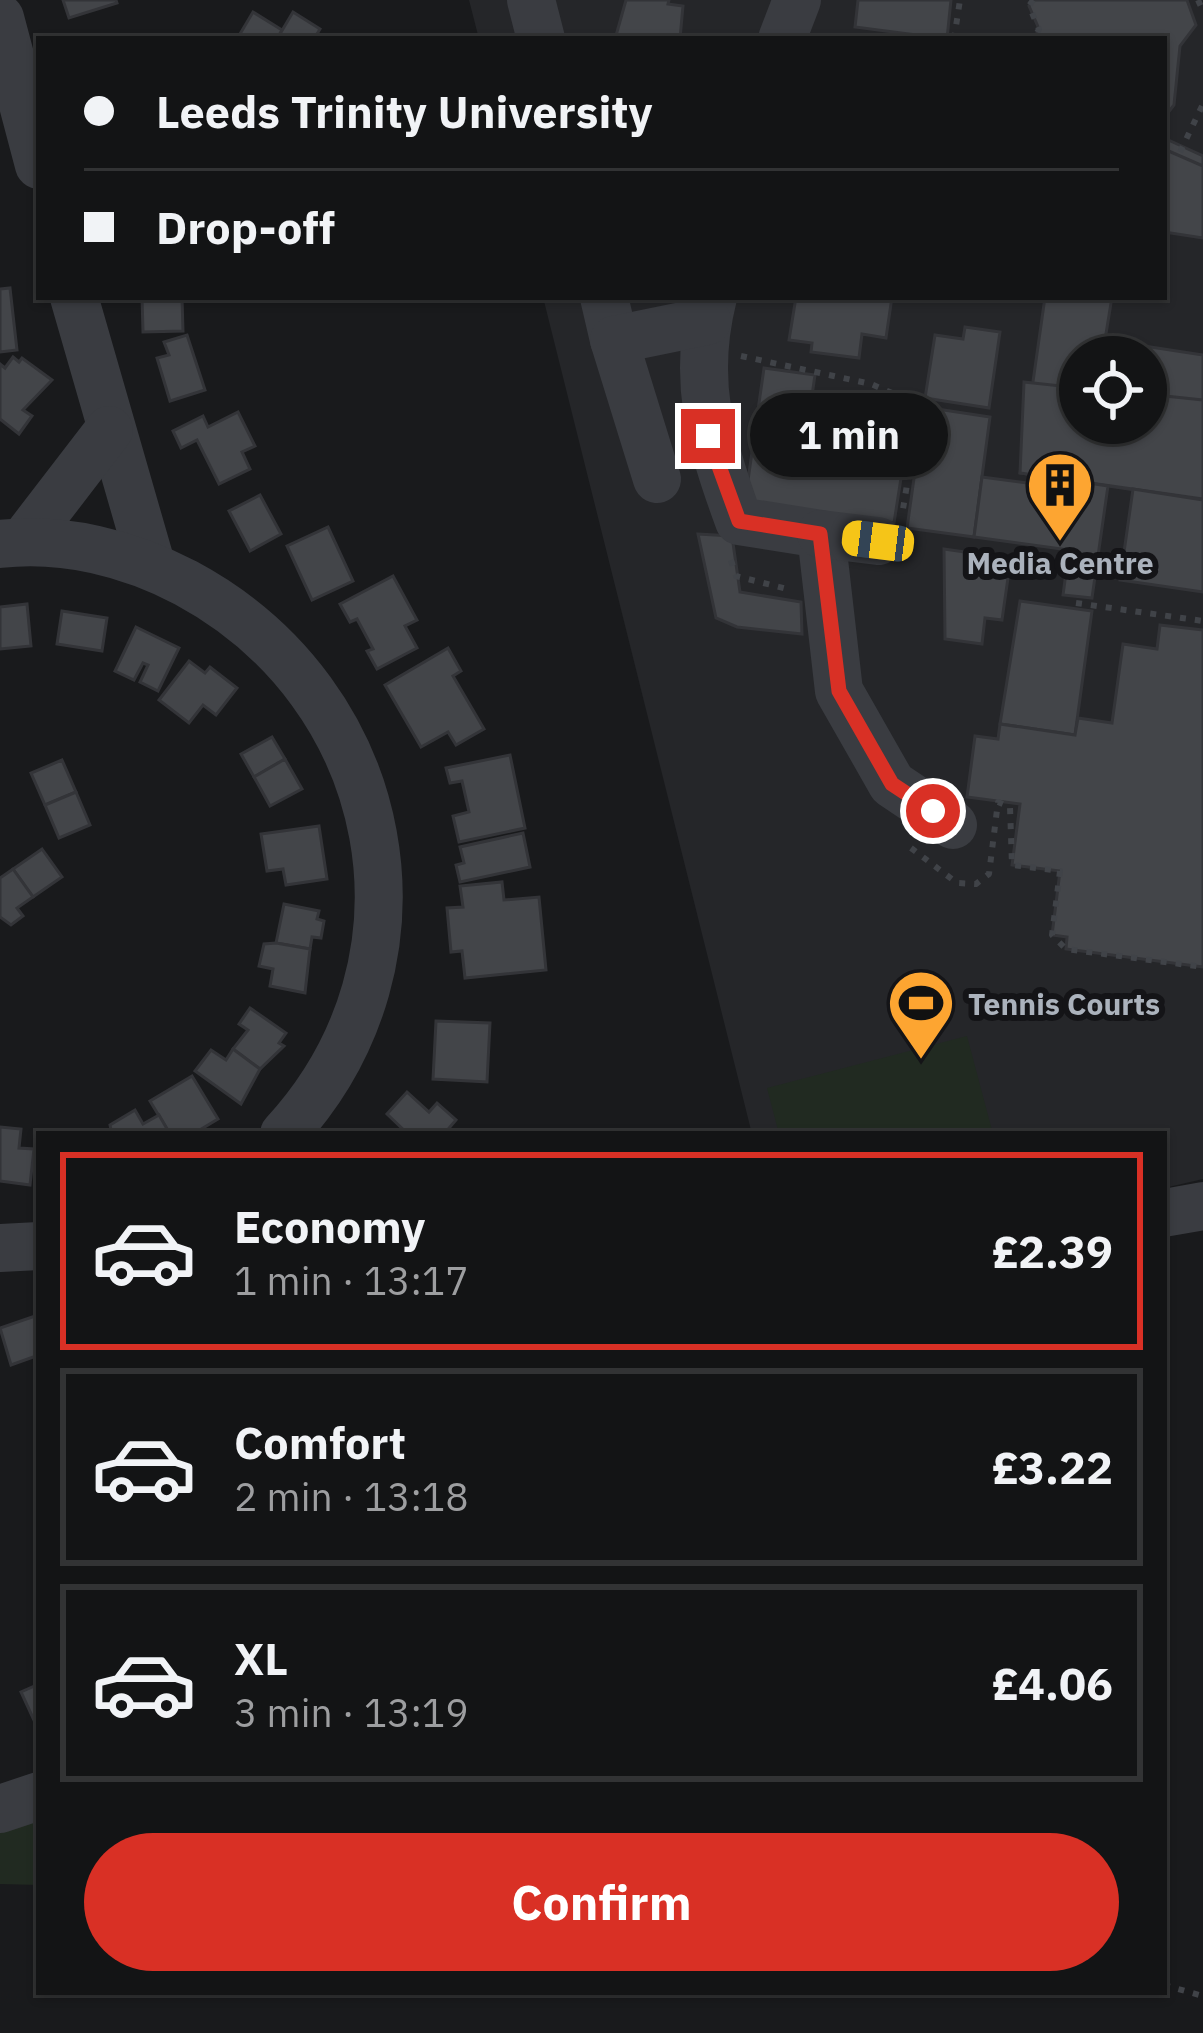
<!DOCTYPE html>
<meta charset="utf-8">
<style>
body{margin:0;font-family:"IBM Plex Sans",sans-serif;background:#1c1d1e;color:#f1f3f6;height:100vh;display:flex;flex-direction:column;font-size:45px;white-space:nowrap}
*{box-sizing:border-box;margin:0}
p{font-size:39px;color:#9d9ea0}
.icon{flex:none;width:66px;height:66px;fill:none;stroke:currentColor;stroke-width:2;stroke-linecap:round;stroke-linejoin:round}
.map{position:relative;flex:1;overflow:hidden}
.side{position:absolute;left:36px;top:1131px;width:1131px;height:864px;display:flex;flex-direction:column;background:#131415;border-radius:0px;box-shadow:0 3px 9px #0004,0 0 0 3px #323334}
.side>*{flex:none}
.hud{position:absolute;left:36px;top:36px;width:1131px;height:264px;border-radius:0px;box-shadow:0 3px 9px #0004,0 0 0 3px #323334;display:grid;align-content:center;height:264px;padding:0 48px;background:#131415}
.buttons{position:absolute;left:1059px;top:336px;display:grid;gap:24px}
.buttons a{display:grid;place-items:center;width:108px;height:108px;border-radius:50%;background:#131415;box-shadow:0 3px 9px #0004,0 0 0 3px #323334;font-size:60px}
.end{position:absolute;width:54px;height:54px;margin:-27px;border:15px solid #d93025;background:#fff;box-shadow:0 0 0 6px #fff}
.from{border-radius:50%}
.bubble{position:absolute;height:84px;border-radius:42px;background:#131415;box-shadow:0 3px 9px #0004,0 0 0 3px #323334;font-size:39px;font-weight:700;line-height:84px;text-align:center}
.car{position:absolute;width:36px;height:72px;margin:-36px -18px;border-radius:15px;box-shadow:0 0 9px 3px #0007;background:linear-gradient(#f5c518 24%,#345 0 40%,#f5c518 0 76%,#345 0 86%,#f5c518 0)}
.hud b{display:flex;align-items:center;gap:42px;height:114px;font-size:45px}
.hud b+b{border-top:3px solid #323334}
.hud i{width:30px;height:30px;background:#f1f3f6}
ul{padding:21px 0 0;list-style:none}
li{display:flex;align-items:center;gap:36px;height:198px;margin:0 24px 18px;padding:0 24px;border:6px solid #323334;border-radius:0px}
li div{flex:1}
li b{display:block;font-size:45px}
li em{font-style:normal;font-weight:700}
li.on{border-color:#d93025}
li>.icon{width:108px;height:108px;stroke-width:1.5}
.cta{display:flex;gap:24px;margin-top:auto;padding:24px 48px}
.cta a{flex:1;height:138px;border-radius:72px;background:#d93025;color:#fff;font-size:48px;font-weight:700;line-height:138px;text-align:center}
.map>svg:first-child{display:block}
.built{fill:#252629;fill-rule:evenodd}
.green{fill:#212a21}
.building{fill:#434549;stroke:#333438;stroke-width:3;fill-rule:evenodd}
.lines{fill:none;stroke-linecap:round;stroke-linejoin:round}
.path{stroke:#404348;stroke-width:6;stroke-dasharray:6 9;stroke-linecap:butt}
.minor{stroke:#3a3c41;stroke-width:48}
.route{stroke:#d93025;stroke-width:15}
.labels{text-anchor:middle;dominant-baseline:central;stroke-width:12;stroke-linejoin:round;paint-order:stroke}
.poi-label{font-size:30px;font-weight:bold;fill:#abb2bc;stroke:#141417}
</style>
<div class="map">
<svg width="1203" height="2033" viewBox="0 0 1203 2033">
<rect width="100%" height="100%" fill="#191a1c"/>
<path class="built" d="M469,0h734v1179l-39,9v-54h-412l-209,-837h621v-258h-685zM1080,357h66v66h-66z"/>
<g class="green">
<polygon points="967,1036 993,1134 779,1134 767,1088"/>
<polygon points="39,1819 39,1885 0,1884 0,1827"/>
</g>
<g class="building">
<polygon points="63,0 116,0 117,3 69,18"/>
<polygon points="626,0 669,0 668,4 683,6 680,39 615,39"/>
<polygon points="858,0 951,0 947,39 855,27"/>
<polygon points="1033,0 1187,0 1196,25 1180,46 1174,105 1164,118 1164,39 1034,39 1039,29 1029,6"/>
<polygon points="253,12 282,30 277,39 237,39"/>
<polygon points="293,12 320,29 314,39 277,39"/>
<polygon points="1164,138 1203,156 1203,177 1164,174"/>
<polygon points="1164,149 1203,166 1203,238 1164,232"/>
<polygon points="10,288 17,350 0,352 0,289"/>
<polygon points="142,297 182,297 183,331 143,332"/>
<polygon points="796,297 892,297 886,338 862,334 859,358 811,352 812,343 789,340"/>
<path d="M1045,297h67l-7,43 98,15v145l-183,-27zM1080,357h66v66h-66z"/>
<polygon points="965,327 1000,332 989,408 925,398 935,335 963,339"/>
<polygon points="187,335 205,390 170,401 157,358 169,355 164,342"/>
<polygon points="13,357 19,362 22,358 52,380 23,410 32,416 19,434 0,419 0,364 5,368"/>
<polygon points="764,368 815,375 803,458 902,472 894,523 745,501"/>
<polygon points="1024,382 1080,388 1080,423 1146,423 1146,394 1203,400 1203,499 1020,473"/>
<polygon points="924,407 990,417 974,537 907,528"/>
<polygon points="238,412 255,446 242,452 250,469 219,484 197,440 181,448 173,431 203,416 208,427"/>
<polygon points="982,477 1081,490 1082,482 1108,486 1092,598 1063,595 1069,550 974,537"/>
<polygon points="1133,489 1203,500 1203,592 1120,580"/>
<polygon points="260,495 281,534 250,551 229,511"/>
<polygon points="328,527 353,581 312,600 287,546"/>
<polygon points="698,534 732,536 740,592 801,602 802,634 737,627 716,618"/>
<polygon points="944,549 993,556 991,575 1008,578 1002,620 985,618 982,644 945,639"/>
<polygon points="393,576 417,620 405,626 417,648 377,669 367,651 373,649 357,619 350,622 340,604"/>
<polygon points="1020,601 1092,611 1075,735 1000,724"/>
<polygon points="27,604 31,646 0,649 0,607"/>
<polygon points="62,611 107,618 102,651 57,644"/>
<polygon points="1160,625 1203,630 1203,967 1066,949 1067,937 1052,935 1060,871 1012,865 1020,804 967,797 975,736 998,739 1000,724 1075,735 1078,718 1112,723 1123,644 1157,649"/>
<polygon points="136,627 179,648 158,691 140,682 148,665 143,663 134,680 115,671"/>
<polygon points="448,648 461,671 453,676 484,729 456,745 448,732 421,747 385,685"/>
<polygon points="189,661 205,673 210,667 237,688 216,715 203,705 189,723 159,700"/>
<polygon points="272,737 285,759 254,777 241,754"/>
<polygon points="510,755 525,828 459,842 453,816 469,812 462,781 450,783 446,768"/>
<polygon points="285,759 302,789 270,806 254,777"/>
<polygon points="62,760 76,792 45,805 31,773"/>
<polygon points="76,792 90,825 59,838 45,805"/>
<polygon points="319,826 327,879 286,885 283,869 267,871 261,834"/>
<polygon points="523,833 530,867 460,882 456,865 464,863 460,847"/>
<polygon points="42,849 62,877 33,897 13,869"/>
<polygon points="13,869 33,897 17,908 23,916 11,925 0,917 0,878"/>
<polygon points="502,882 504,900 539,897 546,970 465,978 462,951 451,952 447,908 463,907 460,886"/>
<polygon points="284,904 319,911 317,919 324,921 321,938 312,937 310,949 276,943"/>
<polygon points="276,943 310,949 305,993 270,986 273,969 259,966 264,944"/>
<polygon points="250,1008 286,1033 279,1043 284,1046 260,1069 233,1049 248,1030 239,1024"/>
<polygon points="436,1021 490,1023 487,1082 433,1079"/>
<polygon points="233,1049 260,1069 241,1104 195,1071 211,1050 226,1060"/>
<polygon points="192,1076 218,1119 193,1134 170,1134 150,1101"/>
<polygon points="407,1092 429,1112 437,1103 456,1120 444,1134 408,1134 387,1114"/>
<polygon points="135,1110 143,1124 159,1115 170,1134 112,1134 110,1125"/>
<polygon points="0,1127 21,1129 19,1148 34,1149 30,1185 0,1181"/>
<polygon points="35,1316 39,1355 11,1365 0,1328"/>
<polygon points="39,1684 39,1729 38,1729 21,1692"/>
</g>
<g class="lines">
<g class="path">
<polyline points="1033,0 1029,6 1039,29 1034,39"/>
<polyline points="1198,0 1203,11"/>
<polyline points="954,39 960,0"/>
<polyline points="1180,152 1203,104"/>
<polyline points="741,356 871,384 920,405 903,509"/>
<polyline points="906,402 900,438 907,438 909,420 916,420"/>
<polyline points="731,560 736,576 787,589"/>
<polyline points="1076,603 1203,621"/>
<polyline points="911,848 957,883 976,884 989,874 998,802 1010,807 1012,865 1060,871 1052,935 1066,949 1203,967"/>
<polyline points="1164,1985 1203,1996"/>
</g>
<g class="minor">
<polyline points="531,0 541,39"/>
<polyline points="0,18 39,165"/>
<polyline points="782,39 797,0"/>
<polyline points="74,297 151,564"/>
<polyline points="604,297 614,340"/>
<path d="M713,297c-21,83 -3,145 26,224l82,13 18,157 53,93 61,41"/>
<polyline points="657,479 614,340 707,321"/>
<polyline points="821,534 878,541"/>
<polyline points="23,542 109,430"/>
<path d="M0,544c64,-7 129,9 186,39 207,111 259,376 98,551"/>
<polyline points="1164,1213 1203,1206"/>
<polyline points="0,1248 39,1246"/>
<polyline points="0,1809 39,1796"/>
</g>
</g>
<g class="lines">
<polyline class="route" points="708,436 739,521 820,534 839,691 892,784 933,811"/>
</g>
<defs>
<g id="building-pin" transform="scale(3.45)"><path d="M0 17L-7.5 6A9.5 9.5 0 1 1 7.5 6Z" fill="#fda531" stroke="#141417"/><path d="M-4-6H4V6H1V3H-1V6H-4ZM-2.5-4.3h1.7v1.8h-1.7ZM.8-4.3h1.7v1.8H.8ZM-2.5-1h1.7V.8h-1.7ZM.8-1h1.7V.8H.8Z" fill="#111"/></g>
<g id="stadium-pin" transform="scale(3.45)"><path d="M0 17L-7.5 6A9.5 9.5 0 1 1 7.5 6Z" fill="#fda531" stroke="#141417"/><path d="M0-5a6.5 5 0 1 0 0 10a6.5 5 0 1 0 0-10ZM-3.5-1.8h7v3.6h-7Z" fill="#111"/></g>
</defs>
<g fill-rule="evenodd">
<use href="#building-pin" x="1060" y="485"/>
<use href="#stadium-pin" x="921" y="1003"/>
</g>
<g class="labels">
<g class="poi-label">
<text x="1060" y="562">Media Centre</text>
<text x="968" y="1003" text-anchor="start">Tennis Courts</text>
</g>
</g>
</svg>
<div class="buttons">
<a><svg class="icon" aria-label="locate" viewBox="0 0 24 24"><circle cx="12" cy="12" r="6"/><path d="M12 2v4M12 18v4M2 12h4M18 12h4"/></svg></a>
</div>
<i class="end from" style="left:933px;top:811px"></i>
<i class="end" style="left:708px;top:436px"></i>
<div class="bubble" style="left:750px;top:393px;width:198px">1 min</div>
<i class="car" style="left:878px;top:541px;rotate:277deg"></i>
<div class="hud">
<b><i class="from"></i>Leeds Trinity University</b>
<b><i></i>Drop-off</b>
</div>
<section class="side">
<ul>
<li class="on"><svg class="icon" aria-label="car" viewBox="0 0 24 24"><path d="M5 17H2v-5l4-1 3-4h7l3 4 3 1v5h-3M9 17h6M6 11h13"/><circle cx="7" cy="17" r="2"/><circle cx="17" cy="17" r="2"/></svg><div><b>Economy</b><p>1 min · 13:17</p></div><em>£2.39</em></li>
<li><svg class="icon" aria-label="car" viewBox="0 0 24 24"><path d="M5 17H2v-5l4-1 3-4h7l3 4 3 1v5h-3M9 17h6M6 11h13"/><circle cx="7" cy="17" r="2"/><circle cx="17" cy="17" r="2"/></svg><div><b>Comfort</b><p>2 min · 13:18</p></div><em>£3.22</em></li>
<li><svg class="icon" aria-label="car" viewBox="0 0 24 24"><path d="M5 17H2v-5l4-1 3-4h7l3 4 3 1v5h-3M9 17h6M6 11h13"/><circle cx="7" cy="17" r="2"/><circle cx="17" cy="17" r="2"/></svg><div><b>XL</b><p>3 min · 13:19</p></div><em>£4.06</em></li>
</ul>
<div class="cta"><a>Confirm</a></div>
</section>
</div>
